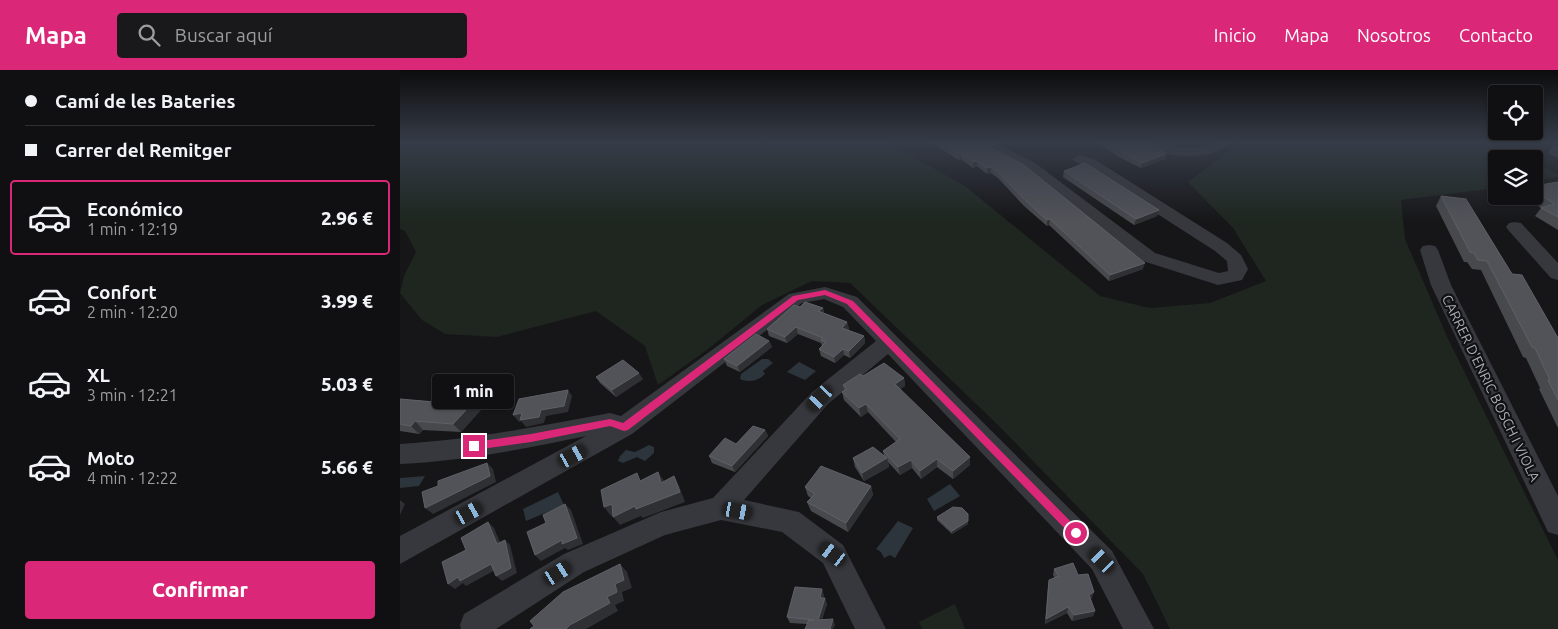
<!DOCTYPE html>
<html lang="es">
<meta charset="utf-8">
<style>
body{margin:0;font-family:Ubuntu,sans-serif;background:#19191b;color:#f1f3f6;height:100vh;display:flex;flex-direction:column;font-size:19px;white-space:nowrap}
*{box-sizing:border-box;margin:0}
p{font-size:16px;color:#9c9d9f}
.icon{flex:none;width:28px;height:28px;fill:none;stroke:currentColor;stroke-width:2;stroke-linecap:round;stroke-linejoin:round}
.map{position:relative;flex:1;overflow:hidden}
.side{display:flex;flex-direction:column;background:#101012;width:400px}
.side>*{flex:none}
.top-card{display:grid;align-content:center;height:110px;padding:0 25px;background:#101012}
.controls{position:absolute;left:1088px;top:15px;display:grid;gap:10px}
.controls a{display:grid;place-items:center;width:55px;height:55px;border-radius:5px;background:#101012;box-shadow:0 1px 4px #0004,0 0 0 1px #303032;font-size:25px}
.end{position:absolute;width:22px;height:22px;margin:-11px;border:6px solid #db2777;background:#fff;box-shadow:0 0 0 2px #fff}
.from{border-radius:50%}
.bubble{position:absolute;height:35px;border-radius:5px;background:#101012;box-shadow:0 1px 4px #0004,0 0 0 1px #303032;font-size:16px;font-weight:800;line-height:35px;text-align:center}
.car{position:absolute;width:15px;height:30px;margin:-15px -8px;border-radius:6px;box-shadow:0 0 4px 1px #0007;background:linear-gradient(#222 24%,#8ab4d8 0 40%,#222 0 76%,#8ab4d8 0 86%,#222 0)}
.top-card b{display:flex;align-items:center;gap:18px;height:48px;font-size:19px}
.top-card b+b{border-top:1px solid #303032}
.top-card i{width:12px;height:12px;background:#f1f3f6}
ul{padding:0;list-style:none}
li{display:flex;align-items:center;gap:15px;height:75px;margin:0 10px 8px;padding:0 15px;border:2px solid transparent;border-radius:5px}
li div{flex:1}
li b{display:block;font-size:19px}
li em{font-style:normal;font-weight:800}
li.selected{border-color:#db2777}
li>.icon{width:45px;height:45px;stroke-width:1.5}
.primary-button{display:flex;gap:10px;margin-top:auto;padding:10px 25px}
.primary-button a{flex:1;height:58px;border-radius:5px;background:#db2777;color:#fff;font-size:20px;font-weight:800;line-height:58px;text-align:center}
header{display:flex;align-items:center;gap:30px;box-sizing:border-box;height:70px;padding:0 25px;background:#db2777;color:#fff}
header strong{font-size:24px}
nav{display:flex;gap:28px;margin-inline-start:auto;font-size:18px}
.search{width:350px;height:45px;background:#19191b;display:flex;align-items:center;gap:12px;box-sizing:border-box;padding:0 18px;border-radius:5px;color:#9c9d9f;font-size:19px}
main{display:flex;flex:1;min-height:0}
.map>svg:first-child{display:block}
.green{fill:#1e261f}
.water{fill:#2c353c}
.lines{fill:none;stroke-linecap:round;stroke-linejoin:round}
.minor{fill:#37383d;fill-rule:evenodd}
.wall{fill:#47494d}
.shaded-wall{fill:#2f3033}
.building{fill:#525359;stroke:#5f6168}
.route{fill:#db2777}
.labels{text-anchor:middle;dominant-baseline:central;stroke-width:4.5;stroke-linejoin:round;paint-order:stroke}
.street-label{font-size:14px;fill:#a8adb8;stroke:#111113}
</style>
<header>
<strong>Mapa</strong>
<div class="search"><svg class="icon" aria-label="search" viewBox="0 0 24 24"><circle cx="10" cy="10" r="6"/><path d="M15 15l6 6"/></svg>Buscar aquí</div>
<nav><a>Inicio</a><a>Mapa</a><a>Nosotros</a><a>Contacto</a></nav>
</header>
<main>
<section class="side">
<div class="top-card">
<b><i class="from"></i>Camí de les Bateries</b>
<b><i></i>Carrer del Remitger</b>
</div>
<ul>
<li class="selected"><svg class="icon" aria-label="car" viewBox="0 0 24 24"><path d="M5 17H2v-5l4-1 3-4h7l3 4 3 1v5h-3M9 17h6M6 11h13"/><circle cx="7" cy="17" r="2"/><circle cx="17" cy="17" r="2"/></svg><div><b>Económico</b><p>1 min · 12:19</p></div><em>2.96 €</em></li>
<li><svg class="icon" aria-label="car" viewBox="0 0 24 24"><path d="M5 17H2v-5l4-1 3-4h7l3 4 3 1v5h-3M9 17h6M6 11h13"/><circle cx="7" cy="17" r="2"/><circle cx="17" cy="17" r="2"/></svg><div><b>Confort</b><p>2 min · 12:20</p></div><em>3.99 €</em></li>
<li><svg class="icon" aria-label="car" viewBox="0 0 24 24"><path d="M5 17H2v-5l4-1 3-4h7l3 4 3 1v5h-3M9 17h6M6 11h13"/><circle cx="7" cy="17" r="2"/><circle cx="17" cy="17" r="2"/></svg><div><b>XL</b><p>3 min · 12:21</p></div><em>5.03 €</em></li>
<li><svg class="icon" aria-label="car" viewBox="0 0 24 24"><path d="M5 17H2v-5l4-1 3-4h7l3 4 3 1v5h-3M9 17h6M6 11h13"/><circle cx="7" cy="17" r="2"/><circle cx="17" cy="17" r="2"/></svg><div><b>Moto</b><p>4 min · 12:22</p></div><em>5.66 €</em></li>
</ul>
<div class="primary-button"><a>Confirmar</a></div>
</section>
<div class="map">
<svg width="1158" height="559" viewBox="0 0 1158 559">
<rect width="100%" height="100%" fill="#161618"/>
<g class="green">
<polygon points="0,73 488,73 565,116 700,226 750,238 810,233 866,211 833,158 788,112 840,73 1088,73 1124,89 1096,89 1096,118 1001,130 1005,169 1048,269 1158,490 1158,559 770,559 743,504 598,355 450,213 412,211 362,235 307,280 258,315 245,276 196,241 97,267 45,264 22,250 0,223 4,206 16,182 5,161 0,159"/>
<polygon points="1134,93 1158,104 1158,107 1134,111"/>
<polygon points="555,534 565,559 522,559 519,552"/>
</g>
<g class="water">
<path d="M362,289h6l5,4 -10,8 2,3c-7,7 -16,9 -25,5l1,-5z"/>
<polygon points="399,292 416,301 405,310 387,302"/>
<polygon points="249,375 254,377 254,383 245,391 237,387 223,393 218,391 220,386 226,380 235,382"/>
<polygon points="25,406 19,416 0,418 0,408"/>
<polygon points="550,414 560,426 534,441 527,429"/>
<polygon points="158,422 164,435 126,451 123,439"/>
<polygon points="498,451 513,458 495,488 490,485 484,488 481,482 476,479"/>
</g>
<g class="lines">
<g class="minor">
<polygon points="576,73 595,73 635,93 755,183 819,203 828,201 827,191 815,181 672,89 679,85 694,89 827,173 841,185 848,199 842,210 818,215 743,191 625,99"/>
<path d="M744,73c16,0 31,5 47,5 13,0 24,-5 38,-5 -14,18 -71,17 -85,0z"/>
<polygon points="1115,152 1121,153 1158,193 1158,210 1151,208 1109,161 1106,157 1109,153"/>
<polygon points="1029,175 1035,176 1038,180 1051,215 1158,426 1158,465 1148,462 1031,215 1020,180 1023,176"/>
<path d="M425,217l32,10 255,254 42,78h-31l-31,-60 -204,-215 -60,50 -84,96 55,12 44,33 43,84h-31l-32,-66 -41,-31 -61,-12 -56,15 -81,37 -88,57h-35l-1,-4 4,-11 100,-60 97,-42 52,-14 99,-106 64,-51 -33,-34 -19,-8 -22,4 -170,131 -232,130v-28l186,-100c-62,13 -123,25 -186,28v-20c71,-4 140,-18 210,-31l11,3 168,-122z"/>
</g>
</g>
<g class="wall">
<polygon points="531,73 582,73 743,199 709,211 649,155 647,156 624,136 598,108 591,103 587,104 577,96 573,98 561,89 559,90"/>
<polygon points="698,73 745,73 766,84 765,89 741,98 717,86"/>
<polygon points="1158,75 1158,88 1148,83 1152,77"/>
<polygon points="664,101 759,140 757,146 734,155 663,107"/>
<polygon points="1158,112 1158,160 1135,146 1141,138 1122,126 1134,126 1134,116"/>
<polygon points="1041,126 1112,204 1158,268 1158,358 1139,319 1140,318 1126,288 1123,287 1081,200 1072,199 1067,192 1064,192 1036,136"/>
<polygon points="400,237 423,238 424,243 447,252 449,259 448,260 464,266 465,273 450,288 444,285 435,293 421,286 419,279 422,276 421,273 398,264 387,273 369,266 367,259"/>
<polygon points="369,271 372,277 340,302 327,296 324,289"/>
<polygon points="463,306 504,308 505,316 500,319 570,395 553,409 537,397 521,409 512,398 500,405 488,392 489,397 464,411 455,397 453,388 484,385 483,381 496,372 468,342 461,347 444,330 442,322 444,321 443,315"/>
<polygon points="196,307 243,309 216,327 200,313"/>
<polygon points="0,329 46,333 87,333 61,362 23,360 19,364 0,361"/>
<polygon points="365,360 368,366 335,402 312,393 309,386"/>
<polygon points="471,416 473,425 448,462 411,441 407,432 411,428 408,426 405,417"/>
<polygon points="568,444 568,454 552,464 537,450 537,447"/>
<polygon points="654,499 692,528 690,529 695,541 693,546 672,551 667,543 645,554 648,516 649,510 655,508 653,505"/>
<polygon points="424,525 423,528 427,534 422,549 435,555 407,554 390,553 387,547"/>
</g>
<g class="shaded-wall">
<polygon points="559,84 561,84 561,89 559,90"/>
<polygon points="766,84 765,89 741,98 742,93"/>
<polygon points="577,91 577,96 573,98 573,92"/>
<polygon points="591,97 591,103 587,104 587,98"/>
<polygon points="759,140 757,146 734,155 736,149"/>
<polygon points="650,149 649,155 647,156 647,150"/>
<polygon points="745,193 743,199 709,211 710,205"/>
<polygon points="423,238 424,244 418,241"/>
<polygon points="447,252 449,259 443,264 442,258"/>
<polygon points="396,257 398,264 387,273 385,267"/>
<polygon points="464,266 465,273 450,288 449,281"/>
<polygon points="369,271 372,277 340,302 337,296"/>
<polygon points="443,279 444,285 435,293 434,287"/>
<polygon points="239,303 243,309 216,327 212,320"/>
<polygon points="504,308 505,316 496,322 495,314"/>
<polygon points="168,320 172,326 168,342 146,346 144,353 126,357 121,351 119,352 113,345 141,340"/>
<polygon points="80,325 87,333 61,362 53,354"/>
<polygon points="466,334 468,342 461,347 459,338"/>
<polygon points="15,351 23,360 19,364 11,356"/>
<polygon points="365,360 368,366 335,402 332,396"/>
<polygon points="570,387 570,395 553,409 553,401"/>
<polygon points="487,388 489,397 464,411 462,403"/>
<polygon points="537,389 537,397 521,409 520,401"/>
<polygon points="511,390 512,398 500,405 498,397"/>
<polygon points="87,393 93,399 96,412 33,444 25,438"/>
<polygon points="258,402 264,411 261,413"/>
<polygon points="274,406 279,416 285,432 243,448 241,446 220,455 213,447"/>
<polygon points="471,416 473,425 448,462 446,453"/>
<polygon points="0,430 5,434 0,445"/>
<polygon points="165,434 171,440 183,474 168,480 165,478 141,491 135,485"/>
<polygon points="212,434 219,443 211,446 204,437"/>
<polygon points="568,451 568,454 552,464 552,461"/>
<polygon points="88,452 94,458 103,479 97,474"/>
<polygon points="105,470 110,475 117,503 102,511 96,506"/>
<polygon points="91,494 97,499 66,516 63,513 55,519 48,514 58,507"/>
<polygon points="220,494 227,502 232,518 222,522 224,531 215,535 218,541 186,559 166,559 207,527 215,514"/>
<polygon points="422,519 424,525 422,534 420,528"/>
<polygon points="694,522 692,528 687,530 689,525"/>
<polygon points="425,528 427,534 420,555 418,550"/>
<polygon points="668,537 667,543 645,554 646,549"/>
<polygon points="695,541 693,546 672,551 674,545"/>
<polygon points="433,549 435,555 433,559 430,559"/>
</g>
<g class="building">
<polygon points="540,73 582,73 624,95 745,193 710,205 650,149 647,150 625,130 598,102 591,97 587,98 577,91 573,92 561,84 559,84"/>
<polygon points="707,73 745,73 750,76 756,77 766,84 742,93 718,80"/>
<polygon points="1158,75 1158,80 1152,77"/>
<polygon points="685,93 759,140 736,149 664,101"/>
<polygon points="1158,112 1158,147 1141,138 1155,134 1134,121 1134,116"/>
<polygon points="1041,126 1066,129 1112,204 1122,205 1158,268 1158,330 1148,310 1150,310 1135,278 1132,277 1087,191 1078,190 1074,183 1070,182"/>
<polygon points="405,232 423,238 418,241 447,252 442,258 464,266 449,281 443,279 434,287 419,279 426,272 421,270 423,268 396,257 385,267 367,259 394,235 400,237"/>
<polygon points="356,264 369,271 337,296 324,289"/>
<polygon points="223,290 239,303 212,320 196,307"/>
<polygon points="484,293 504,308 495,314 570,387 553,401 537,389 520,401 511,390 498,397 483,381 500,369 466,334 459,338 442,322 447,319 443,315 460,304 463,306"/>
<polygon points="168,320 164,336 141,340 139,347 120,350 122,343 113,345 119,329"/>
<polygon points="58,322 80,325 53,354 15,351 11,356 0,354 0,329 46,333"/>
<polygon points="353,356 365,360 332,396 309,386 325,368 336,374"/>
<polygon points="473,377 487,388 462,403 453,388"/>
<polygon points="87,393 90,406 25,438 22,422 38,416 38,411"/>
<polygon points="421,396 471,416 446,453 407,432 415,424 405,417"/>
<polygon points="258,402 261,413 274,406 280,422 236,439 235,436 213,447 212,434 204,437 201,420 237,403 240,411"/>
<polygon points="165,434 177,468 162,474 162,470 135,485 127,462 146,453 143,445"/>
<polygon points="553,437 562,438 568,444 568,451 552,461 537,447"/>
<polygon points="88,452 97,474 105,470 111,498 96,506 91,494 60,511 58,507 48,514 42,492 66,480 61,468"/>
<polygon points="673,493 678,505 688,504 694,522 689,525 695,541 674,545 668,537 646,549 649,510 659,506 654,499"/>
<polygon points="220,494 224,510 215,514 217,522 207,527 210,533 170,555 166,559 130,559 134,556 130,551 163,522"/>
<polygon points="395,517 422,519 420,528 425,528 418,550 433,549 430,559 405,559 409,550 414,550 387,547"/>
</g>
<linearGradient id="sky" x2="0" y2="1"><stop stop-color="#0c0c0d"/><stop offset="0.48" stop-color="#363c48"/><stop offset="1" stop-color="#363c48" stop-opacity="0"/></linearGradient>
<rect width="1158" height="151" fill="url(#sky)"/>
<polygon class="route" points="425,220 453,231 679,460 679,466 672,466 447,234 425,225 398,230 228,360 224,361 210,356 131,372 74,380 70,376 74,372 131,364 210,349 223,353 393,226"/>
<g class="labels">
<g class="street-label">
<text transform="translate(1091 318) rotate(64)">CARRER D'ENRIC BOSCH I VIOLA</text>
</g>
</g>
</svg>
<div class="controls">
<a><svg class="icon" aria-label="locate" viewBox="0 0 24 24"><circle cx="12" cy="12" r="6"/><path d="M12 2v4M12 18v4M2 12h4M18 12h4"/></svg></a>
<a><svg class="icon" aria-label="layers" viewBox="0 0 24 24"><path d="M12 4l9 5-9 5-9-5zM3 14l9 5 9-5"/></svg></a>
</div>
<i class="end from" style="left:676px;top:463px"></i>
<i class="end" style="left:74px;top:376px"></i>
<div class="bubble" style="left:32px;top:304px;width:82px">1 min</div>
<i class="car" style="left:420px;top:328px;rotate:223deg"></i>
<i class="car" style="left:173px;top:386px;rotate:61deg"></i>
<i class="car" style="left:338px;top:441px;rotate:100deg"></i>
<i class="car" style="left:69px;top:443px;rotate:61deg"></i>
<i class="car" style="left:433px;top:484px;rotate:307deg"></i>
<i class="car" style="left:702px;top:490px;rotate:316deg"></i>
<i class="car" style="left:158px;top:503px;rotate:58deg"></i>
</div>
</main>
